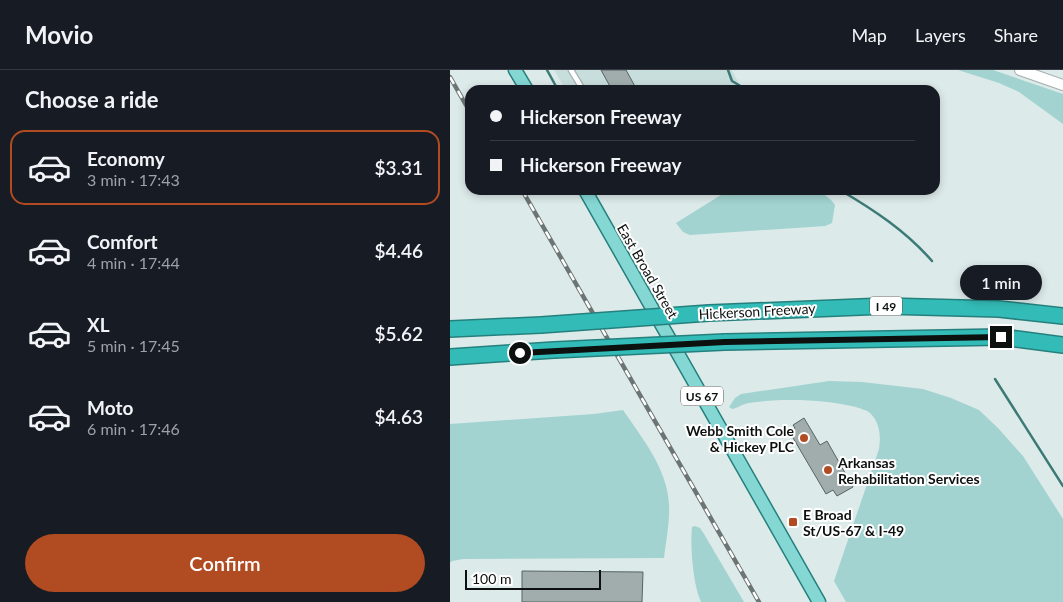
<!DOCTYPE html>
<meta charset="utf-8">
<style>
body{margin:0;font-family:Lato,sans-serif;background:#242831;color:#f1f3f6;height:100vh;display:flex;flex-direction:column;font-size:19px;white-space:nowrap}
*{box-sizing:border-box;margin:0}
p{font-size:16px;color:#9ea1a6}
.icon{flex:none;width:28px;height:28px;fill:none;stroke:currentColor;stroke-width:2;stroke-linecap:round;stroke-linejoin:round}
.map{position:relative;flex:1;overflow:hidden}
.side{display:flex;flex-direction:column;background:#171b24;width:450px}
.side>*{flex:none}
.banner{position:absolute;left:15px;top:15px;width:475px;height:110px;border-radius:15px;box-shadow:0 2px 8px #0003;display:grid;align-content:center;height:110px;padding:0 25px;background:#171b24}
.scale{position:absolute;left:15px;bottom:12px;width:136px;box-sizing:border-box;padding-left:5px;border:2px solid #0c1110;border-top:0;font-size:14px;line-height:18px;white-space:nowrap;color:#0c1110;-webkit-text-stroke:4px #fff;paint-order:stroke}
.end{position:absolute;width:22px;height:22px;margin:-11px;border:6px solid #0c1110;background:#fff;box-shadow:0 0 0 2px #fff}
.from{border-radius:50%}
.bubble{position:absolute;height:35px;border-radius:18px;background:#171b24;box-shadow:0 2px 8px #0003;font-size:16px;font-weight:600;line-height:35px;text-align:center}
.banner b{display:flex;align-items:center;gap:18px;height:48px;font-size:19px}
.banner b+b{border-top:1px solid #363941}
.banner i{width:12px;height:12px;background:#f1f3f6}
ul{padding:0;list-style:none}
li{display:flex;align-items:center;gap:15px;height:75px;margin:0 10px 8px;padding:0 15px;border:2px solid transparent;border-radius:15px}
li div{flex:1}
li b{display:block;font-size:19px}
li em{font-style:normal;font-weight:600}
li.current{border-color:#b14b21}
li>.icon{width:45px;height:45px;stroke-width:1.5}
h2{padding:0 25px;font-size:22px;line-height:60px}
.button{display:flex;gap:10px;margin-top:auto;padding:10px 25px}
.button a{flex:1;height:58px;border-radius:30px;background:#b14b21;color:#fff;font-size:20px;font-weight:600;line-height:58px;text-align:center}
header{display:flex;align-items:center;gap:30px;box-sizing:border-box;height:70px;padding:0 25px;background:#171b24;border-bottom:1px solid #363941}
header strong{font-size:24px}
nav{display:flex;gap:28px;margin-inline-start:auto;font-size:18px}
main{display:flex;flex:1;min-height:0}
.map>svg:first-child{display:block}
.built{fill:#c8dedd}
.green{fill:#a2d3d0}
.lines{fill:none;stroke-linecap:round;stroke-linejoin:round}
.stream{stroke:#3c7a77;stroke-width:2.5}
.building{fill:#a0adac;stroke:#586463}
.service-casing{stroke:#a2afae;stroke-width:7}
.tertiary-casing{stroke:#a2afae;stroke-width:12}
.primary-casing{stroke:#25807d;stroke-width:15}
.motorway-casing{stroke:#25807d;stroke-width:18}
.service{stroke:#fff;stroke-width:4.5}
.tertiary{stroke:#fff;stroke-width:10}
.primary{stroke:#85d7d4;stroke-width:12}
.motorway{stroke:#33bcb7;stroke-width:15}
.rail-casing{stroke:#6c7574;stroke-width:4.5}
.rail{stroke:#fff;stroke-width:2.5;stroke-dasharray:8;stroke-linecap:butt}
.motorway-bridge-casing{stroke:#25807d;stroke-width:18;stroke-linecap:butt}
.motorway-bridge{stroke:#33bcb7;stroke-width:15}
.route{stroke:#0c1110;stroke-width:6}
.poi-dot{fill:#b14b21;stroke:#fff;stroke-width:2}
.labels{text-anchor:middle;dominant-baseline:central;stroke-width:4;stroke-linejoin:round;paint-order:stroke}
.shield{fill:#fff;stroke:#555858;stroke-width:1}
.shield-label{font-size:12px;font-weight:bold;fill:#0c1110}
.street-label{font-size:14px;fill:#0c1110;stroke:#fff}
.poi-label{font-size:14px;font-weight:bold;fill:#0c1110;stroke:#fff;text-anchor:start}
</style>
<header>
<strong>Movio</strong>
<nav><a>Map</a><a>Layers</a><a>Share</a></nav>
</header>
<main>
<section class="side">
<h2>Choose a ride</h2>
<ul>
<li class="current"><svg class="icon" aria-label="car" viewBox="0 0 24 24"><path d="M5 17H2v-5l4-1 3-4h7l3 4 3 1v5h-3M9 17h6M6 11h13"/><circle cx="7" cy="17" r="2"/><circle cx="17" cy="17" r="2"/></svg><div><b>Economy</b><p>3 min · 17:43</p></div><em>$3.31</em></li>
<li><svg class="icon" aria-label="car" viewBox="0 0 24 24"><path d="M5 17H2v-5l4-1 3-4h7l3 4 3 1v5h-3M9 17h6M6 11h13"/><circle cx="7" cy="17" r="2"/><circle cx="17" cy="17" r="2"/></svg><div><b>Comfort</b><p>4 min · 17:44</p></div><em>$4.46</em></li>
<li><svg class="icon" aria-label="car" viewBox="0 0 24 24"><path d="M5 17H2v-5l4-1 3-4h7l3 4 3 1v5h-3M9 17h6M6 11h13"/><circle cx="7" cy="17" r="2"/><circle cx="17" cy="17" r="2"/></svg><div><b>XL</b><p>5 min · 17:45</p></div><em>$5.62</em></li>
<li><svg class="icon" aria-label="car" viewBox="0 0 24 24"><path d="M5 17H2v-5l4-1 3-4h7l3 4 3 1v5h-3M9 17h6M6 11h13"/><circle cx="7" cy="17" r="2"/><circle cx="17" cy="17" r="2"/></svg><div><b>Moto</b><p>6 min · 17:46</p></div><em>$4.63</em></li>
</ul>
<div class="button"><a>Confirm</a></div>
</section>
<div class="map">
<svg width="613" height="532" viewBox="0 0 613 532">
<rect width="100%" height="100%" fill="#dceae9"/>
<polygon class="built" points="104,0 282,0 291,18 287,20 116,20"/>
<g class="green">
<polygon points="508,0 543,0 613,24 613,54 569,22 549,13"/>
<polygon points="279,120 369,120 381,130 385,135 382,153 375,156 240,165 233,162 226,153"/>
<path d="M379,311l33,1 61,7 28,9 28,12 19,18 25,28 40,63v83h-217l-12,-21 45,-132c2,-12 1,-27 -9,-36 -3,-3 -9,-4 -14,-6 -31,-8 -75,-9 -107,-4 -7,1 -11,5 -17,6l-3,-2 6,-9 6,-4z"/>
<path d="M173,340c19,28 44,58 46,94 1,18 -3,37 -5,54l-201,1 -11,2 -2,2v-139l144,-10z"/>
<path d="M245,456l5,2 4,6 40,68h-43c-8,-17 -11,-56 -9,-75z"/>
</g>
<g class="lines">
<g class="stream">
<polyline points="97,0 108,20"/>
<polyline points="278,0 282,11 297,20"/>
<path d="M390,120c34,20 66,41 92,71"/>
<polyline points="545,309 613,416"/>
</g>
</g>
<g class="building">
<polygon points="151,0 176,0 187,20 162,20"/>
<polygon points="354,348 370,375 377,371 403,417 387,426 383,420 376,424 339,361 345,358 343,355"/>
<polygon points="72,501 193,502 192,532 72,532"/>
</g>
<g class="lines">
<g class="service-casing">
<polyline id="service" points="121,0 133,20"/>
</g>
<g class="tertiary-casing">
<polyline id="tertiary" points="570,0 613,15"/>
</g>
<g class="primary-casing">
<g id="primary">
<polyline points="65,0 77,20"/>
<polyline points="135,120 369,532"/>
</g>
</g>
<g class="motorway-casing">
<g id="motorway">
<polyline points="259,243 435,236 549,239 613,246"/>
<polyline points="0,259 91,255"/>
<polyline points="275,272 551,267 613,275"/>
<polyline points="0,287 104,280"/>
</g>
</g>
<use href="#service" class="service"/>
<use href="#tertiary" class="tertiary"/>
<use href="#primary" class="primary"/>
<use href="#motorway" class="motorway"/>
<g class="rail-casing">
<g id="rail">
<polyline points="0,7 20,42"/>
<polyline points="72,120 309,532"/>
</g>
</g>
<use href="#rail" class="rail"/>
<g class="motorway-bridge-casing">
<g id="motorway-bridge">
<polyline points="91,255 259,243"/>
<polyline points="104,280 275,272"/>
</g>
</g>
<use href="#motorway-bridge" class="motorway-bridge"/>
</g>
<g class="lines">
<polyline class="route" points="70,283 275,272 551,267"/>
</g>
<g class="poi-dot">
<circle cx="354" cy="368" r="5"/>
<circle cx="378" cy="400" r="5"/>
<rect x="338" y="447" width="10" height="10" rx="2.5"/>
</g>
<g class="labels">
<g class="shield">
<rect x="420" y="226.5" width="32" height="19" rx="4"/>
<rect x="231" y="316.5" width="42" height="19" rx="4"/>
</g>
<g class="shield-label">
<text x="436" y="236">I 49</text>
<text x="252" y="326">US 67</text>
</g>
<g class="street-label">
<text transform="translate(198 201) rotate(60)">East Broad Street</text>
<text transform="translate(307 241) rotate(-3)">Hickerson Freeway</text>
</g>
<g class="poi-label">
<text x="344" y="360" text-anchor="end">Webb Smith Cole<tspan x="344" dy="16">&amp; Hickey PLC</tspan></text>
<text x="388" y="392">Arkansas<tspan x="388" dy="16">Rehabilitation Services</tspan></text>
<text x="353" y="444">E Broad<tspan x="353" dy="16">St/US-67 &amp; I-49</tspan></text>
</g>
</g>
</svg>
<div class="scale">100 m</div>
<i class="end from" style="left:70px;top:283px"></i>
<i class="end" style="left:551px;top:267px"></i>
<div class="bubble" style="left:510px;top:195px;width:82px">1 min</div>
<div class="banner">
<b><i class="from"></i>Hickerson Freeway</b>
<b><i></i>Hickerson Freeway</b>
</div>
</div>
</main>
